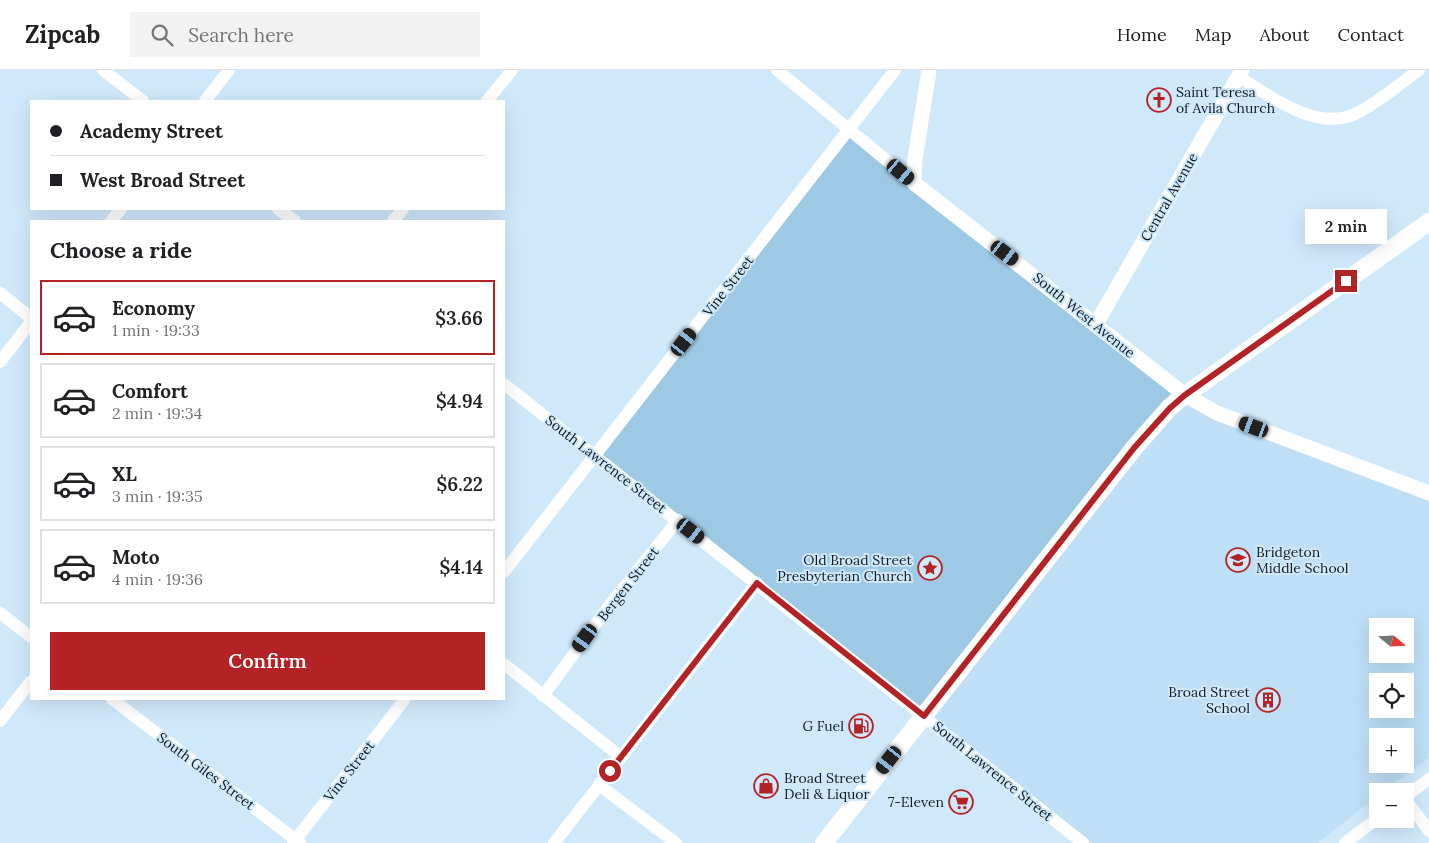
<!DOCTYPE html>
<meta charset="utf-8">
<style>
body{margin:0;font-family:Lora,serif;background:#f2f2f2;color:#202124;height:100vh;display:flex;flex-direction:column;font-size:19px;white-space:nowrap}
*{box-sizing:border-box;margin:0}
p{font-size:16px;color:#757577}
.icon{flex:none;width:28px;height:28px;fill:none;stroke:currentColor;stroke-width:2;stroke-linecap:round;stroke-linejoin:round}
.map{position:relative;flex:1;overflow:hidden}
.side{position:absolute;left:30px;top:150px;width:475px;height:480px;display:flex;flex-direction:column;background:#fff;border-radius:0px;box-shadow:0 5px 20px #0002}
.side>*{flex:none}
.top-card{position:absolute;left:30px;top:30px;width:475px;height:110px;border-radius:0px;box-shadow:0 5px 20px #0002;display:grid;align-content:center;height:110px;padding:0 20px;background:#fff}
.needle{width:32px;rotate:109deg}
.tools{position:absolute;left:1369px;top:548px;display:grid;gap:10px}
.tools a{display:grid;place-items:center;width:45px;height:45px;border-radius:0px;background:#fff;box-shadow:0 5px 20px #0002;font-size:25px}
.end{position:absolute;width:22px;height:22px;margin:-11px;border:6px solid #b32325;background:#fff;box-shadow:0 0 0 2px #fff}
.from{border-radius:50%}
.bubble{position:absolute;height:35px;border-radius:0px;background:#fff;box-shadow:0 5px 20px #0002;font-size:16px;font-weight:600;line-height:35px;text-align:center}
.car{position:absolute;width:15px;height:30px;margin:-15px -8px;border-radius:6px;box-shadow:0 0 4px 1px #0007;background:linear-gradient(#222 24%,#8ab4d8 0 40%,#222 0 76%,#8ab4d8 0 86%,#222 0)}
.top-card b{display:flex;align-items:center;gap:18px;height:48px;font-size:19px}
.top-card b+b{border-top:1px solid #e0e0e0}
.top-card i{width:12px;height:12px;background:#202124}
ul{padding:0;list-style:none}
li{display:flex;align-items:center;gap:15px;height:75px;margin:0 10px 8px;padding:0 10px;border:2px solid #e0e0e0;border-radius:0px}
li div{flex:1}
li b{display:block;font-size:19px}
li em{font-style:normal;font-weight:600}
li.selected{border-color:#b32325}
li>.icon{width:45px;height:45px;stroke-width:1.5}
h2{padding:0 20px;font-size:22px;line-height:60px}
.button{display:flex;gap:10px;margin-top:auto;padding:10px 20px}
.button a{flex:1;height:58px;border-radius:0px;background:#b32325;color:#fff;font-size:20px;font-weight:600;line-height:58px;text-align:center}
header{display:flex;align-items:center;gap:30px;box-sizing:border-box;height:70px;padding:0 25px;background:#fff;border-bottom:1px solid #e0e0e0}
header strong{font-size:24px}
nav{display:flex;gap:28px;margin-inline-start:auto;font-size:18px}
.search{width:350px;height:45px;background:#f2f2f2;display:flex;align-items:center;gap:12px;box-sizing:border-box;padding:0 18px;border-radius:0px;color:#757577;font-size:19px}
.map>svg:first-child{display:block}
.built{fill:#bedff6;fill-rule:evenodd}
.green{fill:#9dc9e5}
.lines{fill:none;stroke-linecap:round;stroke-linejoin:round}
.minor{stroke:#fff;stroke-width:12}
.major{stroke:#fff;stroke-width:15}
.highway{stroke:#fff;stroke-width:18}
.route{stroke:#b32325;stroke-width:6}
.labels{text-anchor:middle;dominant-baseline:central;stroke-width:4;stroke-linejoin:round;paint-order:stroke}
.poi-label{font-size:14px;fill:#111a20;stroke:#cfe9fb;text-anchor:end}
.street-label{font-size:14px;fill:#111a20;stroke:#cfe9fb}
</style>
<header>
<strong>Zipcab</strong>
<div class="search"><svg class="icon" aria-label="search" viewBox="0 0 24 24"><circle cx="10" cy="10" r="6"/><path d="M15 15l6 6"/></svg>Search here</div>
<nav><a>Home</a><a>Map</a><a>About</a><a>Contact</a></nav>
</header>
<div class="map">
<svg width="1429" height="773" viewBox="0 0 1429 773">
<rect width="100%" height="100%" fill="#cfe9fb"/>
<path class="built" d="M1185,325l244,98v265l-46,33h-5l-1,5 -59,47h-225l-169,-128zM1378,556h27v28h-27zM1378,611h27v28h-27zM1378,666h27v28h-27z"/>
<polygon class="green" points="849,59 1185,325 924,645 594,385"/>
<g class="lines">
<g class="minor">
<polyline points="103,0 143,31"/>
<polyline points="777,0 914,113"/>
<path d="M1239,7c31,19 77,55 116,37 23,-11 43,-29 64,-44"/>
<polyline points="205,31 229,0"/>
<polyline points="487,31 512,0"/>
<polyline points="278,139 295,151"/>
<polyline points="111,151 121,139"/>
<polyline points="393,151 403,139"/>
<polyline points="0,223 31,248"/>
<polyline points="0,292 31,252"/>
<polyline points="504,314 1083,773"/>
<polyline points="504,502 895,0"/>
<polyline points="0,543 31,567"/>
<polyline points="504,594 621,687"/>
<polyline points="543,626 606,540 678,450"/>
<polyline points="112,629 300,773"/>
<polyline points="0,651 31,611"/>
<polyline points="599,715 676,773"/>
<polyline points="1405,727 1429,709"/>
<polyline points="1405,729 1429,761"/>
<polyline points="293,773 405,629"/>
<polyline points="554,773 757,513"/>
<polyline points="1345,773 1378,748"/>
</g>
<g class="major">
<polyline points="929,0 915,89 914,113 1185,325 1217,343 1429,423"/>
<polyline points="1096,254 1242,0"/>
</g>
<polyline class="highway" points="824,773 1134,378 1170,337 1185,325 1429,152"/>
</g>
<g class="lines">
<polyline class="route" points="610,701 757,513 924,646 1134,378 1170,338 1185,325 1346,211"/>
</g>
<defs>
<g id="church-ring" transform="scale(1.25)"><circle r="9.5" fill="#cfe9fb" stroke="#b32325" stroke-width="1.5"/><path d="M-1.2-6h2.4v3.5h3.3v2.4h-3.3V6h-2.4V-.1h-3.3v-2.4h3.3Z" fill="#b32325"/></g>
<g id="school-ring" transform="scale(1.25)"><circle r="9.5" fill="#cfe9fb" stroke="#b32325" stroke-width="1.5"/><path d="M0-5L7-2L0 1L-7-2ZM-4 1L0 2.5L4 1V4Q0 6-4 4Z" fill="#b32325"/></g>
<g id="sight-ring" transform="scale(1.25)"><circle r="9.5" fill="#cfe9fb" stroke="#b32325" stroke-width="1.5"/><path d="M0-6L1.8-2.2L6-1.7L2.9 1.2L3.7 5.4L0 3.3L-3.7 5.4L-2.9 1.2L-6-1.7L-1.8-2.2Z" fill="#b32325"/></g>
<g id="building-ring" transform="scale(1.25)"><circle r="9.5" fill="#cfe9fb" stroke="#b32325" stroke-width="1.5"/><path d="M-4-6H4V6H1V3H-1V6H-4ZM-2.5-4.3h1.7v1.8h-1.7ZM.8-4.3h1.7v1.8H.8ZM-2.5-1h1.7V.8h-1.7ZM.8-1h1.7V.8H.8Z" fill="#b32325"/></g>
<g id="fuel-ring" transform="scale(1.25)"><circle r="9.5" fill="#cfe9fb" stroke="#b32325" stroke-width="1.5"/><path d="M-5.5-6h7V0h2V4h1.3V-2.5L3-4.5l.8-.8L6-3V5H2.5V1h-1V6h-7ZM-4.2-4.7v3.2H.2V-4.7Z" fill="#b32325"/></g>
<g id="shop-ring" transform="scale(1.25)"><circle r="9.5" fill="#cfe9fb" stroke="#b32325" stroke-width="1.5"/><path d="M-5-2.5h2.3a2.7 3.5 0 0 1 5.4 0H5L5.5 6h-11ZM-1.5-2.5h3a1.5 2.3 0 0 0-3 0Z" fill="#b32325"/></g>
<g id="supermarket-ring" transform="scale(1.25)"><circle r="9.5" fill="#cfe9fb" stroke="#b32325" stroke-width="1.5"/><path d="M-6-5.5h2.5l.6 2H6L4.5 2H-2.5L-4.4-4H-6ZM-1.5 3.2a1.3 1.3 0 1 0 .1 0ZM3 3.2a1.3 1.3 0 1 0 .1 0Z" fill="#b32325"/></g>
</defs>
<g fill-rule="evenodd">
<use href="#church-ring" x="1159" y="30"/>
<use href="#school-ring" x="1238" y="490"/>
<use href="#sight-ring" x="930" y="498"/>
<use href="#building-ring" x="1268" y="630"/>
<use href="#fuel-ring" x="861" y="656"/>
<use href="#shop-ring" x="766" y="716"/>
<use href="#supermarket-ring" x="961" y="732"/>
</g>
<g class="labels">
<g class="poi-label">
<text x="1176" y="22" text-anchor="start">Saint Teresa<tspan x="1176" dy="16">of Avila Church</tspan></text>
<text x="1256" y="482" text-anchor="start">Bridgeton<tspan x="1256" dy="16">Middle School</tspan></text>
<text x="912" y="490">Old Broad Street<tspan x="912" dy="16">Presbyterian Church</tspan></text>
<text x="1250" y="622">Broad Street<tspan x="1250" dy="16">School</tspan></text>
<text x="844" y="656">G Fuel</text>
<text x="784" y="708" text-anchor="start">Broad Street<tspan x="784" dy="16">Deli &amp; Liquor</tspan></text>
<text x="944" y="732">7-Eleven</text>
</g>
<g class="street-label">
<text transform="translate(1169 127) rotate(-60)">Central Avenue</text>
<text transform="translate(728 216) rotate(-52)">Vine Street</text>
<text transform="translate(1084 245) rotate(39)">South West Avenue</text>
<text transform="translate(606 394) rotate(38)">South Lawrence Street</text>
<text transform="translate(628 514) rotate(-52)">Bergen Street</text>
<text transform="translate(206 701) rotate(37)">South Giles Street</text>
<text transform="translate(349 701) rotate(-52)">Vine Street</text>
<text transform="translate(993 701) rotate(39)">South Lawrence Street</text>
</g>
</g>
</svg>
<div class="tools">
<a><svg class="needle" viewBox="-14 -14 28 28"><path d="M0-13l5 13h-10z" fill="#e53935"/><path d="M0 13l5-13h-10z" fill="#757577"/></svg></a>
<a><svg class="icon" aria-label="locate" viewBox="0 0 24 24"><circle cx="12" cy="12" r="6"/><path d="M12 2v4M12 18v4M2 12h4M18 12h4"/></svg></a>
<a>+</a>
<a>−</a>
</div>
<i class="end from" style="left:610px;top:701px"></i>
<i class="end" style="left:1346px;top:211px"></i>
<div class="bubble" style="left:1305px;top:139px;width:82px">2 min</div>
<i class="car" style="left:901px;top:102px;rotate:130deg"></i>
<i class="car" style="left:1005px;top:183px;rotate:127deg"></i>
<i class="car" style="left:684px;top:272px;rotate:38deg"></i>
<i class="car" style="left:1254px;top:357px;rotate:290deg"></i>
<i class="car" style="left:691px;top:461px;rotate:128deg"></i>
<i class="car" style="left:585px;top:568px;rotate:216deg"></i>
<i class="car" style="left:889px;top:690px;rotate:218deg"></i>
<div class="top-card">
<b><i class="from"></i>Academy Street</b>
<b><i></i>West Broad Street</b>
</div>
<section class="side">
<h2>Choose a ride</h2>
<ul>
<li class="selected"><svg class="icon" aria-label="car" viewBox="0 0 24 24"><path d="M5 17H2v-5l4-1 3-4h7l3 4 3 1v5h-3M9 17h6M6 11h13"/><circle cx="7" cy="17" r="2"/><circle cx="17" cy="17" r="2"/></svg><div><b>Economy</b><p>1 min · 19:33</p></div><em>$3.66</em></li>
<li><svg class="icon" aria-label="car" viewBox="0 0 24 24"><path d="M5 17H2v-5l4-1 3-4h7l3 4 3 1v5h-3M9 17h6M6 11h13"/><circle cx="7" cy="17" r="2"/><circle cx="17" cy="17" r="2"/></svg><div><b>Comfort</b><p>2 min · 19:34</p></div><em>$4.94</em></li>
<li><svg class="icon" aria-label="car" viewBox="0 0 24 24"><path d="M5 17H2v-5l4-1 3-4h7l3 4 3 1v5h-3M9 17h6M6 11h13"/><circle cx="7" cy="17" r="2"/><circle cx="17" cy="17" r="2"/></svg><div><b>XL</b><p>3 min · 19:35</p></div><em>$6.22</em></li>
<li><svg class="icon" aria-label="car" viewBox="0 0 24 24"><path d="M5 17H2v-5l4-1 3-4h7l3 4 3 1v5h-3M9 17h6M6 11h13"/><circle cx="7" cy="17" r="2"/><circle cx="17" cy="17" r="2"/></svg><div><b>Moto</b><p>4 min · 19:36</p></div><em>$4.14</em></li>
</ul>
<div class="button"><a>Confirm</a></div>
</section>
</div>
